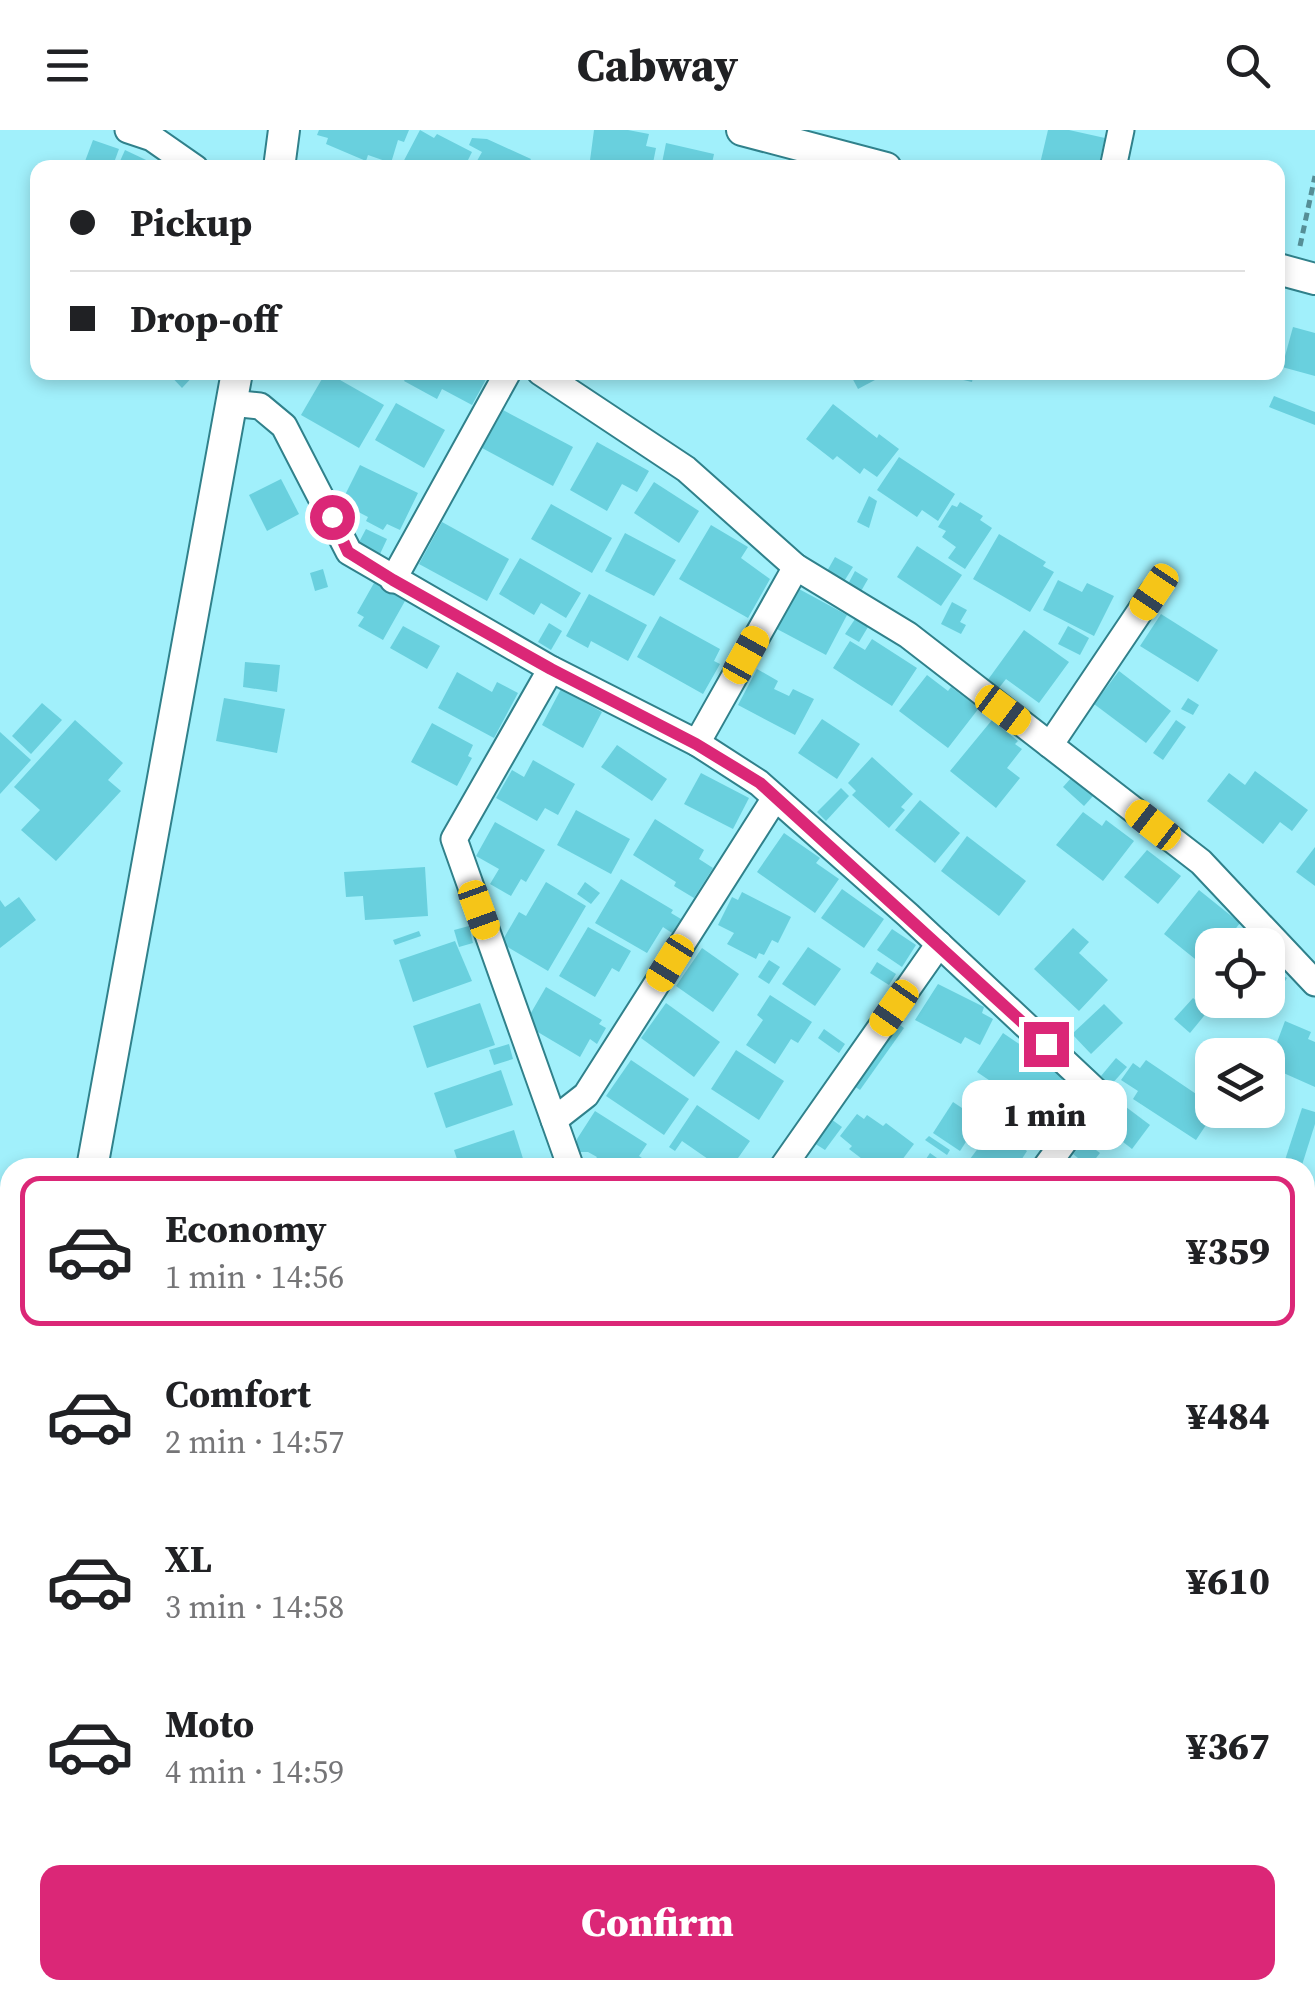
<!DOCTYPE html>
<meta charset="utf-8">
<style>
body{margin:0;font-family:"Source Serif 4",serif;background:#f6f6f6;color:#202124;height:100vh;display:flex;flex-direction:column;font-size:38px;white-space:nowrap}
*{box-sizing:border-box;margin:0}
p{font-size:32px;color:#757577}
.icon{flex:none;width:55px;height:55px;fill:none;stroke:currentColor;stroke-width:2;stroke-linecap:round;stroke-linejoin:round}
.map{position:relative;flex:1;overflow:hidden}
.side{position:absolute;left:0px;top:1028px;width:1315px;height:842px;display:flex;flex-direction:column;background:#fff;border-radius:30px 30px 0 0;box-shadow:0 5px 15px #0003}
.side>*{flex:none}
.top-card{position:absolute;left:30px;top:30px;width:1255px;height:220px;border-radius:20px;box-shadow:0 5px 15px #0003;display:grid;align-content:center;height:220px;padding:0 40px;background:#fff}
.tools{position:absolute;left:1195px;top:798px;display:grid;gap:20px}
.tools a{display:grid;place-items:center;width:90px;height:90px;border-radius:20px;background:#fff;box-shadow:0 5px 15px #0003;font-size:50px}
.end{position:absolute;width:45px;height:45px;margin:-22px;border:12px solid #db2777;background:#fff;box-shadow:0 0 0 5px #fff}
.from{border-radius:50%}
.bubble{position:absolute;height:70px;border-radius:20px;background:#fff;box-shadow:0 5px 15px #0003;font-size:32px;font-weight:800;line-height:70px;text-align:center}
.car{position:absolute;width:30px;height:60px;margin:-30px -15px;border-radius:12px;box-shadow:0 0 8px 2px #0007;background:linear-gradient(#f5c518 24%,#345 0 40%,#f5c518 0 76%,#345 0 86%,#f5c518 0)}
.top-card b{display:flex;align-items:center;gap:35px;height:95px;font-size:38px}
.top-card b+b{border-top:2px solid #e0e0e0}
.top-card i{width:25px;height:25px;background:#202124}
ul{padding:18px 0 0;list-style:none}
li{display:flex;align-items:center;gap:30px;height:150px;margin:0 20px 15px;padding:0 20px;border:5px solid transparent;border-radius:20px}
li div{flex:1}
li b{display:block;font-size:38px}
li em{font-style:normal;font-weight:800}
li.active{border-color:#db2777}
li>.icon{width:90px;height:90px;stroke-width:1.5}
.cta{display:flex;gap:20px;margin-top:auto;padding:20px 40px}
.cta a{flex:1;height:115px;border-radius:20px;background:#db2777;color:#fff;font-size:40px;font-weight:800;line-height:115px;text-align:center}
header{display:flex;justify-content:space-between;align-items:center;height:130px;padding:0 40px;background:#fff;font-size:45px;font-weight:800}
.map>svg:first-child{display:block}
.building{fill:#69d0de}
.lines{fill:none;stroke-linecap:round;stroke-linejoin:round}
.minor-casing{stroke:#30818b;stroke-width:29}
.tertiary-casing{stroke:#30818b;stroke-width:34}
.path{stroke:#558e96;stroke-width:5;stroke-dasharray:8 5;stroke-linecap:butt}
.minor{stroke:#fff;stroke-width:25}
.tertiary{stroke:#fff;stroke-width:30}
.route{stroke:#db2777;stroke-width:12}
</style>
<header><svg class="icon" aria-label="menu" viewBox="0 0 24 24"><path d="M4 6h16M4 12h16M4 18h16"/></svg>Cabway<svg class="icon" aria-label="search" viewBox="0 0 24 24"><circle cx="10" cy="10" r="6"/><path d="M15 15l6 6"/></svg></header>
<div class="map">
<svg width="1315" height="1869" viewBox="0 0 1315 1869">
<rect width="100%" height="100%" fill="#a1f0fb"/>
<g class="building">
<polygon points="319,0 409,0 404,12 398,10 391,33 368,25 366,31 326,14 328,8 317,5"/>
<polygon points="420,0 434,8 437,4 472,22 464,38 400,38"/>
<polygon points="594,0 628,0 649,4 646,16 656,18 652,38 589,38"/>
<polygon points="1048,0 1069,0 1105,8 1098,38 1039,38"/>
<polygon points="472,8 487,9 531,29 528,34 535,38 473,38 482,22 469,15"/>
<polygon points="93,10 119,19 112,38 84,34"/>
<polygon points="666,13 714,24 711,38 661,38"/>
<polygon points="125,20 163,38 117,38"/>
<polygon points="1293,197 1315,203 1315,246 1282,237"/>
<polygon points="167,242 197,242 182,258"/>
<polygon points="326,242 384,275 359,318 301,285"/>
<polygon points="409,242 490,242 472,275 442,259 437,269 404,251"/>
<polygon points="849,242 890,242 858,259"/>
<polygon points="947,242 974,242 972,252 946,246"/>
<polygon points="1274,266 1315,282 1315,295 1269,277"/>
<polygon points="396,273 445,300 424,338 375,310"/>
<polygon points="833,274 877,308 879,304 899,319 877,347 864,338 860,344 837,326 833,330 806,309"/>
<polygon points="503,280 573,317 553,356 482,318"/>
<polygon points="597,312 649,341 637,362 622,354 607,381 570,360"/>
<polygon points="899,327 955,364 938,391 922,380 917,387 877,360"/>
<polygon points="360,335 418,363 400,400 387,394 383,400 366,391 368,387 341,373"/>
<polygon points="281,349 299,384 267,401 249,365"/>
<polygon points="654,352 699,381 679,413 634,383"/>
<polygon points="869,366 877,371 869,398 857,392"/>
<polygon points="960,372 983,386 980,390 992,398 965,439 948,428 956,417 942,407 946,401 938,397 952,375 957,377"/>
<polygon points="551,374 612,408 592,443 531,409"/>
<polygon points="442,392 509,429 487,471 419,434"/>
<polygon points="711,395 748,417 741,428 770,449 748,488 679,449"/>
<polygon points="366,399 387,409 380,424 358,414"/>
<polygon points="625,403 676,430 654,466 605,441"/>
<polygon points="999,404 1046,432 1043,436 1054,442 1030,482 973,449"/>
<polygon points="917,416 962,445 941,476 897,447"/>
<polygon points="835,427 853,437 843,453 826,443"/>
<polygon points="520,428 581,463 566,488 541,473 534,485 499,464"/>
<polygon points="323,439 328,457 315,461 310,443"/>
<polygon points="855,441 868,449 860,463 847,456"/>
<polygon points="1058,450 1082,462 1087,453 1114,466 1094,506 1043,480"/>
<polygon points="374,453 405,471 383,510 358,496 364,487 357,483"/>
<polygon points="799,459 847,485 826,525 777,499"/>
<polygon points="589,464 647,495 628,531 591,511 588,518 566,506"/>
<polygon points="952,472 967,480 960,492 966,495 961,504 941,494"/>
<polygon points="1161,484 1218,520 1198,552 1140,516"/>
<polygon points="660,486 720,519 714,531 720,534 703,564 637,527"/>
<polygon points="855,489 868,497 859,512 845,504"/>
<polygon points="549,493 562,501 551,520 538,512"/>
<polygon points="403,496 440,516 427,539 390,518"/>
<polygon points="1068,496 1089,508 1080,525 1058,514"/>
<polygon points="1024,500 1069,532 1039,573 1006,549 998,559 987,551"/>
<polygon points="872,509 917,538 892,576 833,538 850,511 865,520"/>
<polygon points="245,532 280,535 277,562 243,557"/>
<polygon points="757,539 778,551 774,559 789,566 793,559 814,569 795,605 738,575"/>
<polygon points="1119,541 1171,581 1146,613 1094,574"/>
<polygon points="457,542 492,562 497,552 518,563 494,608 438,578"/>
<polygon points="927,545 948,561 951,557 979,578 948,618 899,581"/>
<polygon points="561,559 602,582 583,618 542,595"/>
<polygon points="224,568 285,579 277,623 216,611"/>
<polygon points="1188,568 1199,575 1193,585 1181,579"/>
<polygon points="42,573 62,590 31,624 12,606"/>
<polygon points="822,589 860,614 837,649 798,623"/>
<polygon points="75,590 123,633 108,650 121,661 56,731 21,700 40,680 14,657"/>
<polygon points="992,590 1018,611 1015,614 1022,619 1007,638 1020,648 996,678 950,641"/>
<polygon points="1176,590 1186,597 1163,630 1153,623"/>
<polygon points="432,593 473,615 468,626 472,628 457,656 411,632"/>
<polygon points="0,602 31,630 0,664"/>
<polygon points="617,615 667,649 652,671 601,637"/>
<polygon points="872,627 913,664 901,677 905,680 889,698 852,665 856,661 848,653"/>
<polygon points="533,630 575,654 558,685 545,678 537,691 496,668 512,640 524,647"/>
<polygon points="1255,641 1308,680 1292,701 1280,692 1263,714 1207,671 1229,643 1245,655"/>
<polygon points="701,643 749,668 733,699 684,674"/>
<polygon points="1072,647 1094,665 1084,676 1063,657"/>
<polygon points="841,658 849,666 826,691 817,682"/>
<polygon points="920,670 960,703 935,733 895,700"/>
<polygon points="576,680 630,709 611,744 557,715"/>
<polygon points="1083,682 1102,696 1106,690 1134,711 1103,751 1056,715"/>
<polygon points="655,689 704,720 699,729 713,738 694,768 674,756 676,752 633,725"/>
<polygon points="495,692 545,720 526,752 521,749 511,766 490,754 499,739 476,726"/>
<polygon points="784,703 820,728 816,733 839,749 815,783 757,742"/>
<polygon points="967,706 1026,751 999,786 941,741"/>
<polygon points="1315,717 1315,756 1296,742"/>
<polygon points="1147,720 1181,746 1158,774 1124,747"/>
<polygon points="425,737 428,786 365,790 363,766 346,767 344,742"/>
<polygon points="621,749 673,780 671,783 681,789 672,803 663,797 647,823 595,793"/>
<polygon points="546,752 586,776 548,841 501,813 519,782 526,786"/>
<polygon points="585,752 600,763 591,774 577,764"/>
<polygon points="842,759 884,789 864,818 821,788"/>
<polygon points="1199,760 1240,793 1223,815 1212,815 1212,828 1205,837 1164,804"/>
<polygon points="742,762 791,787 778,813 772,810 764,825 759,823 756,829 727,814 734,803 718,795 732,767 738,770"/>
<polygon points="19,767 36,790 0,818 0,770 5,777"/>
<polygon points="469,796 473,813 459,817 454,800"/>
<polygon points="588,797 631,821 619,842 612,838 595,867 559,846"/>
<polygon points="1073,798 1089,812 1079,823 1108,850 1079,881 1034,839"/>
<polygon points="892,799 916,815 902,837 877,820"/>
<polygon points="419,801 421,806 395,815 393,810"/>
<polygon points="455,811 472,851 413,872 399,830"/>
<polygon points="808,817 841,839 815,876 782,854"/>
<polygon points="702,818 739,844 713,882 676,856"/>
<polygon points="769,830 780,837 769,854 758,847"/>
<polygon points="877,832 896,844 889,855 870,843"/>
<polygon points="1268,836 1287,848 1262,887 1243,875 1247,870 1268,870"/>
<polygon points="938,854 984,877 982,883 993,889 980,915 965,907 961,914 915,890"/>
<polygon points="546,857 602,890 599,894 606,898 597,914 590,909 580,927 531,898 534,891 528,888"/>
<polygon points="770,865 812,892 798,913 791,909 775,934 746,915 763,890 757,885"/>
<polygon points="1193,868 1208,881 1190,903 1174,889"/>
<polygon points="480,873 495,915 427,938 413,896"/>
<polygon points="666,873 720,912 694,947 641,908"/>
<polygon points="1104,874 1123,893 1091,924 1072,904"/>
<polygon points="1285,891 1311,902 1308,909 1315,912 1315,957 1268,936"/>
<polygon points="897,893 904,898 860,960 854,956"/>
<polygon points="824,899 845,914 839,923 818,908"/>
<polygon points="1003,903 1065,945 1058,956 1065,960 1045,988 977,942"/>
<polygon points="509,914 513,929 494,935 489,920"/>
<polygon points="736,920 784,951 759,990 711,959"/>
<polygon points="1116,928 1127,937 1111,955 1101,946"/>
<polygon points="631,930 689,969 664,1005 606,966"/>
<polygon points="1146,930 1205,970 1200,977 1212,986 1196,1010 1133,969 1138,961 1121,950 1133,933 1140,938"/>
<polygon points="501,940 513,975 446,998 434,963"/>
<polygon points="1118,971 1150,995 1132,1019 1100,994"/>
<polygon points="953,972 980,990 960,1021 933,1003"/>
<polygon points="697,975 750,1011 731,1038 721,1038 682,1011 675,1021 669,1017"/>
<polygon points="1302,978 1315,982 1315,994 1302,1035 1285,1030"/>
<polygon points="595,981 647,1014 639,1026 648,1032 644,1038 598,1038 592,1034 597,1027 588,1022 577,1022 577,1009"/>
<polygon points="857,984 864,989 867,985 883,996 886,993 914,1014 896,1038 874,1038 849,1019 852,1016 840,1006"/>
<polygon points="831,989 842,997 825,1020 814,1013"/>
<polygon points="994,997 1027,1021 1016,1038 982,1038 970,1029"/>
<polygon points="514,1000 526,1038 460,1038 454,1020"/>
<polygon points="929,1006 950,1020 947,1025 925,1010"/>
<polygon points="1084,1011 1100,1023 1089,1037 1073,1024"/>
<polygon points="930,1023 951,1038 920,1038"/>
<polygon points="0,1761 10,1765 10,1807 0,1803"/>
<polygon points="282,1860 323,1860 334,1869 275,1869"/>
</g>
<g class="lines">
<g class="minor-casing">
<g id="minor">
<polyline points="128,0 152,8 195,38"/>
<polyline points="1113,38 1121,0"/>
<polyline points="540,242 686,339 796,437 908,505 1201,732 1315,853"/>
<polyline points="231,273 260,276 284,296 349,422 551,539 697,613 759,653 908,785 1099,964 1045,1038"/>
<polyline points="393,450 508,242"/>
<polyline points="551,539 454,709 571,1038"/>
<polyline points="697,613 796,437"/>
<polyline points="1050,615 1153,462"/>
<polyline points="554,990 586,965 775,668"/>
<polyline points="782,1038 939,814"/>
<polyline points="0,1259 10,1263"/>
<polyline points="1305,1483 1315,1492"/>
<polyline points="1305,1534 1315,1511"/>
<polyline points="17,1860 41,1869"/>
<polyline points="1159,1869 1163,1860"/>
</g>
</g>
<g class="tertiary-casing">
<g id="tertiary">
<polyline points="742,0 886,38"/>
<polyline points="279,38 284,0"/>
<polyline points="1278,139 1315,149"/>
<polyline points="92,1038 237,242"/>
<polyline points="0,1507 10,1455"/>
</g>
</g>
<polyline class="path" points="1300,116 1315,46"/>
<use href="#minor" class="minor"/>
<use href="#tertiary" class="tertiary"/>
</g>
<g class="lines">
<polyline class="route" points="332,387 348,422 393,450 551,539 696,614 760,653 1046,914"/>
</g>
</svg>
<div class="tools">
<a><svg class="icon" aria-label="locate" viewBox="0 0 24 24"><circle cx="12" cy="12" r="6"/><path d="M12 2v4M12 18v4M2 12h4M18 12h4"/></svg></a>
<a><svg class="icon" aria-label="layers" viewBox="0 0 24 24"><path d="M12 4l9 5-9 5-9-5zM3 14l9 5 9-5"/></svg></a>
</div>
<i class="end from" style="left:332px;top:387px"></i>
<i class="end" style="left:1046px;top:914px"></i>
<div class="bubble" style="left:962px;top:950px;width:165px">1 min</div>
<i class="car" style="left:1154px;top:462px;rotate:214deg"></i>
<i class="car" style="left:746px;top:525px;rotate:29deg"></i>
<i class="car" style="left:1003px;top:580px;rotate:127deg"></i>
<i class="car" style="left:1153px;top:695px;rotate:308deg"></i>
<i class="car" style="left:479px;top:780px;rotate:160deg"></i>
<i class="car" style="left:670px;top:833px;rotate:212deg"></i>
<i class="car" style="left:894px;top:878px;rotate:215deg"></i>
<div class="top-card">
<b><i class="from"></i>Pickup</b>
<b><i></i>Drop-off</b>
</div>
<section class="side">
<ul>
<li class="active"><svg class="icon" aria-label="car" viewBox="0 0 24 24"><path d="M5 17H2v-5l4-1 3-4h7l3 4 3 1v5h-3M9 17h6M6 11h13"/><circle cx="7" cy="17" r="2"/><circle cx="17" cy="17" r="2"/></svg><div><b>Economy</b><p>1 min · 14:56</p></div><em>¥359</em></li>
<li><svg class="icon" aria-label="car" viewBox="0 0 24 24"><path d="M5 17H2v-5l4-1 3-4h7l3 4 3 1v5h-3M9 17h6M6 11h13"/><circle cx="7" cy="17" r="2"/><circle cx="17" cy="17" r="2"/></svg><div><b>Comfort</b><p>2 min · 14:57</p></div><em>¥484</em></li>
<li><svg class="icon" aria-label="car" viewBox="0 0 24 24"><path d="M5 17H2v-5l4-1 3-4h7l3 4 3 1v5h-3M9 17h6M6 11h13"/><circle cx="7" cy="17" r="2"/><circle cx="17" cy="17" r="2"/></svg><div><b>XL</b><p>3 min · 14:58</p></div><em>¥610</em></li>
<li><svg class="icon" aria-label="car" viewBox="0 0 24 24"><path d="M5 17H2v-5l4-1 3-4h7l3 4 3 1v5h-3M9 17h6M6 11h13"/><circle cx="7" cy="17" r="2"/><circle cx="17" cy="17" r="2"/></svg><div><b>Moto</b><p>4 min · 14:59</p></div><em>¥367</em></li>
</ul>
<div class="cta"><a>Confirm</a></div>
</section>
</div>
